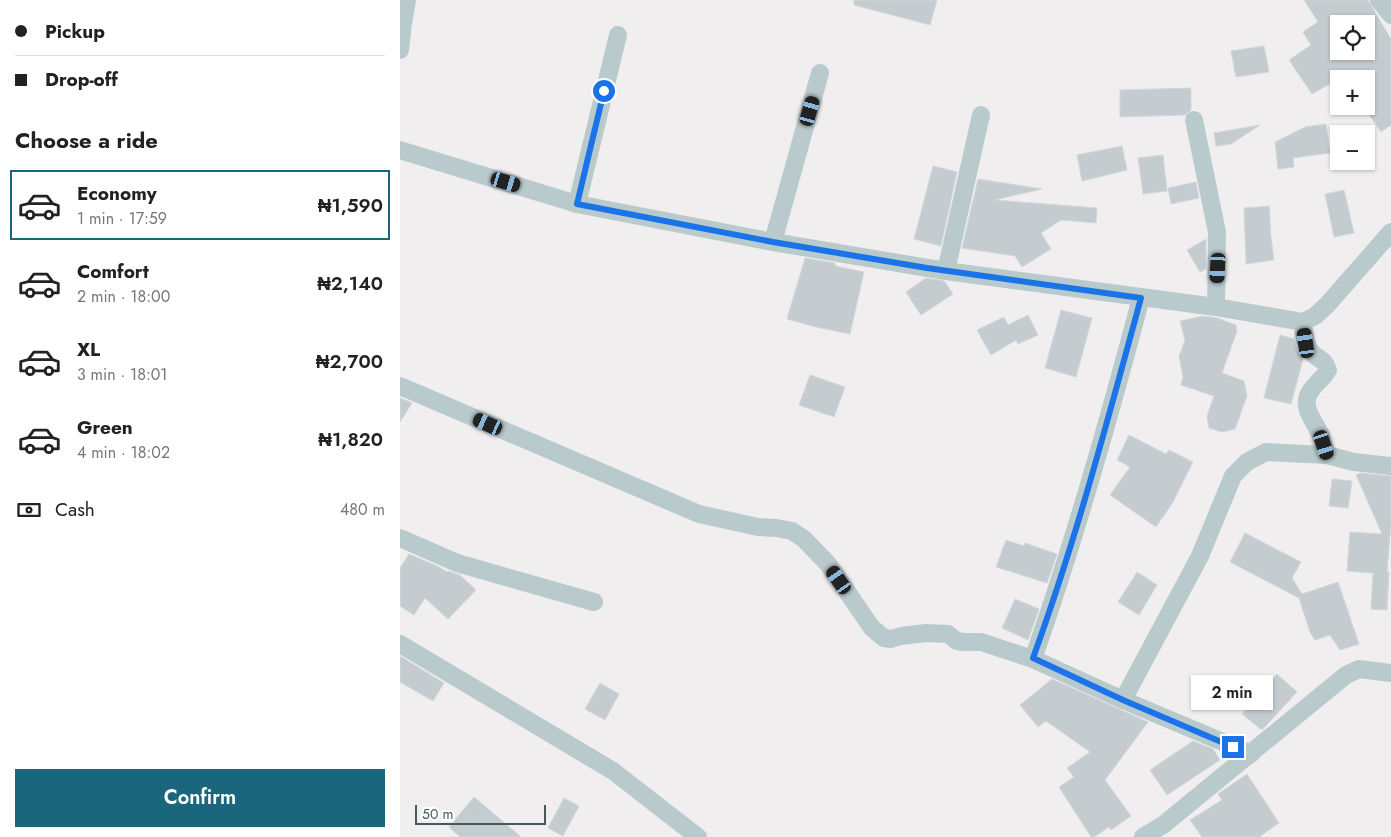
<!DOCTYPE html>
<meta charset="utf-8">
<style>
body{margin:0;font-family:Jost,sans-serif;background:#f2f2f2;color:#222;height:100vh;display:flex;flex-direction:column;font-size:19px;white-space:nowrap}
*{box-sizing:border-box;margin:0}
p{font-size:16px;color:#767676}
.icon{flex:none;width:28px;height:28px;fill:none;stroke:currentColor;stroke-width:2;stroke-linecap:round;stroke-linejoin:round}
.map{position:relative;flex:1;overflow:hidden}
.side{display:flex;flex-direction:column;background:#fff;width:400px}
.side>*{flex:none}
.guide{display:grid;align-content:center;height:110px;padding:0 15px;background:#fff}
.buttons{position:absolute;left:930px;top:15px;display:grid;gap:10px}
.buttons a{display:grid;place-items:center;width:45px;height:45px;border-radius:0px;background:#fff;box-shadow:0 1px 4px #0004;font-size:25px}
.scale{position:absolute;left:15px;bottom:12px;width:131px;box-sizing:border-box;padding-left:5px;border:2px solid #455a5d;border-top:0;font-size:14px;line-height:18px;white-space:nowrap;color:#455a5d;-webkit-text-stroke:4px #fff;paint-order:stroke}
.end{position:absolute;width:22px;height:22px;margin:-11px;border:6px solid #1a73e8;background:#fff;box-shadow:0 0 0 2px #fff}
.from{border-radius:50%}
.bubble{position:absolute;height:35px;border-radius:0px;background:#fff;box-shadow:0 1px 4px #0004;font-size:16px;font-weight:600;line-height:35px;text-align:center}
.car{position:absolute;width:15px;height:30px;margin:-15px -8px;border-radius:6px;box-shadow:0 0 4px 1px #0007;background:linear-gradient(#222 24%,#8ab4d8 0 40%,#222 0 76%,#8ab4d8 0 86%,#222 0)}
.guide b{display:flex;align-items:center;gap:18px;height:48px;font-size:19px}
.guide b+b{border-top:1px solid #e0e0e0}
.guide i{width:12px;height:12px;background:#222}
ul{padding:0;list-style:none}
li{display:flex;align-items:center;gap:15px;height:70px;margin:0 10px 8px;padding:0 5px;border:2px solid transparent;border-radius:0px}
li div{flex:1}
li b{display:block;font-size:19px}
li em{font-style:normal;font-weight:600}
li.current{border-color:#19667d}
li>.icon{width:45px;height:45px;stroke-width:1.5}
h2{padding:0 15px;font-size:22px;line-height:60px}
.pay{display:flex;align-items:center;gap:12px;height:55px;padding:0 15px;font-size:19px}
.pay p{margin-inline-start:auto}
.action{display:flex;gap:10px;margin-top:auto;padding:10px 15px}
.action a{flex:1;height:58px;border-radius:0px;background:#19667d;color:#fff;font-size:20px;font-weight:600;line-height:58px;text-align:center}
main{display:flex;flex:1;min-height:0}
.map>svg:first-child{display:block}
.building{fill:#c5cccf;stroke:#d2d7db;fill-rule:evenodd}
.lines{fill:none;stroke-linecap:round;stroke-linejoin:round}
.street{stroke:#b9cacd;stroke-width:18}
.route{stroke:#1a73e8;stroke-width:6}
</style>
<main>
<section class="side">
<div class="guide">
<b><i class="from"></i>Pickup</b>
<b><i></i>Drop-off</b>
</div>
<h2>Choose a ride</h2>
<ul>
<li class="current"><svg class="icon" aria-label="car" viewBox="0 0 24 24"><path d="M5 17H2v-5l4-1 3-4h7l3 4 3 1v5h-3M9 17h6M6 11h13"/><circle cx="7" cy="17" r="2"/><circle cx="17" cy="17" r="2"/></svg><div><b>Economy</b><p>1 min · 17:59</p></div><em>₦1,590</em></li>
<li><svg class="icon" aria-label="car" viewBox="0 0 24 24"><path d="M5 17H2v-5l4-1 3-4h7l3 4 3 1v5h-3M9 17h6M6 11h13"/><circle cx="7" cy="17" r="2"/><circle cx="17" cy="17" r="2"/></svg><div><b>Comfort</b><p>2 min · 18:00</p></div><em>₦2,140</em></li>
<li><svg class="icon" aria-label="car" viewBox="0 0 24 24"><path d="M5 17H2v-5l4-1 3-4h7l3 4 3 1v5h-3M9 17h6M6 11h13"/><circle cx="7" cy="17" r="2"/><circle cx="17" cy="17" r="2"/></svg><div><b>XL</b><p>3 min · 18:01</p></div><em>₦2,700</em></li>
<li><svg class="icon" aria-label="car" viewBox="0 0 24 24"><path d="M5 17H2v-5l4-1 3-4h7l3 4 3 1v5h-3M9 17h6M6 11h13"/><circle cx="7" cy="17" r="2"/><circle cx="17" cy="17" r="2"/></svg><div><b>Green</b><p>4 min · 18:02</p></div><em>₦1,820</em></li>
</ul>
<div class="pay"><svg class="icon" aria-label="cash" viewBox="0 0 24 24"><path d="M3 7h18v10H3z"/><circle cx="12" cy="12" r="2"/></svg>Cash<p>480 m</p></div>
<div class="action"><a>Confirm</a></div>
</section>
<div class="map">
<svg width="991" height="837" viewBox="0 0 991 837">
<rect width="100%" height="100%" fill="#f1eeef"/>
<g class="building">
<polygon points="454,0 537,0 530,25 454,5"/>
<path d="M904,0h64l14,24 9,15v86l-10,7 -15,-22v-31h-7l-5,-9 -42,24 -23,-34 22,-15 -8,-13 15,-10zM939,24h27v27h-27z"/>
<polygon points="864,46 869,72 836,77 831,51"/>
<polygon points="791,88 791,110 785,115 720,117 720,90"/>
<polygon points="926,124 930,153 893,158 894,167 878,169 875,142 905,127"/>
<polygon points="860,125 831,144 816,146 814,133"/>
<polygon points="722,146 727,170 682,181 677,155"/>
<polygon points="763,155 767,191 743,194 738,158"/>
<polygon points="533,166 557,172 541,246 514,239"/>
<polygon points="578,179 642,189 595,200 697,208 696,223 661,220 641,233 651,249 622,267 615,256 562,248"/>
<polygon points="796,182 799,198 771,204 768,188"/>
<polygon points="944,190 954,233 934,237 925,194"/>
<polygon points="869,206 871,237 874,260 846,264 844,208"/>
<polygon points="806,239 806,269 800,272 787,250"/>
<polygon points="405,258 435,263 435,266 464,272 450,334 416,327 387,319"/>
<polygon points="526,278 544,281 553,294 521,315 506,292"/>
<polygon points="661,310 692,318 676,377 645,368"/>
<polygon points="628,315 638,335 618,344 616,340 591,355 577,330 604,317 608,325"/>
<polygon points="803,316 817,318 836,325 837,331 822,373 844,381 847,396 835,429 822,432 809,428 807,416 814,396 781,385 783,377 779,356 785,340 780,321"/>
<polygon points="880,335 894,339 897,350 903,359 891,404 864,398"/>
<polygon points="410,375 445,387 434,417 399,405"/>
<polygon points="0,398 12,403 0,422"/>
<polygon points="729,435 766,454 769,450 793,462 773,502 756,527 710,495 730,467 717,460"/>
<polygon points="960,473 991,476 991,524 987,571 989,572 987,610 971,609 973,573 947,571 950,532 982,534 956,475"/>
<polygon points="932,479 952,481 948,508 929,506"/>
<polygon points="845,533 901,562 892,578 902,594 938,582 959,644 940,650 930,635 915,640 910,632 899,598 830,562"/>
<polygon points="606,540 624,546 625,543 657,554 647,583 596,567"/>
<polygon points="9,554 37,566 47,572 48,571 60,575 76,590 48,619 25,598 14,615 0,606 0,568"/>
<polygon points="737,572 757,585 739,615 718,602"/>
<polygon points="615,599 639,609 628,640 602,628"/>
<polygon points="0,656 44,683 33,701 0,682"/>
<polygon points="877,674 897,692 862,730 842,714"/>
<polygon points="652,679 748,722 705,780 731,816 711,830 709,827 694,837 691,837 659,787 674,777 667,768 690,752 646,721 638,727 620,705"/>
<polygon points="200,683 219,694 205,720 185,709"/>
<polygon points="793,741 813,749 820,760 767,795 750,770"/>
<polygon points="847,774 879,823 859,837 802,837 790,820 822,800 818,794"/>
<polygon points="74,797 94,814 121,837 60,837 49,827"/>
<polygon points="164,798 179,806 163,836 148,828"/>
</g>
<g class="lines">
<g class="street">
<polyline points="979,0 991,15"/>
<polyline points="0,50 3,23 7,0"/>
<polyline points="794,120 817,232 816,307"/>
<polyline points="0,150 177,204 373,242 546,271 816,307 903,322 915,316 927,305 991,232"/>
<polyline points="177,204 218,35"/>
<polyline points="373,242 420,73"/>
<polyline points="546,271 581,115"/>
<path d="M903,322c1,10 1,23 9,31 8,7 12,6 16,17 -5,9 -13,13 -18,22 -10,15 5,29 11,44 2,6 4,13 6,19"/>
<polyline points="0,386 299,514 358,527 376,528 392,531 404,539 428,564 472,628 484,638 491,639 501,636 526,633 548,634 557,641 563,642 581,642 633,659 723,700 851,754"/>
<polyline points="0,538 57,563 194,602"/>
<polyline points="0,644 213,771 298,837"/>
<path d="M633,659c42,-119 76,-240 108,-361"/>
<polyline points="723,700 800,556 833,476 847,462 866,452 927,455 954,462 991,466"/>
<polyline points="743,837 763,825 946,675 959,669 991,673"/>
</g>
</g>
<g class="lines">
<path class="route" d="M204,91l-27,113 196,38 154,26 214,30c-33,121 -65,242 -108,360l90,42 110,47"/>
</g>
</svg>
<div class="buttons">
<a><svg class="icon" aria-label="locate" viewBox="0 0 24 24"><circle cx="12" cy="12" r="6"/><path d="M12 2v4M12 18v4M2 12h4M18 12h4"/></svg></a>
<a>+</a>
<a>−</a>
</div>
<div class="scale">50 m</div>
<i class="end from" style="left:204px;top:91px"></i>
<i class="end" style="left:833px;top:747px"></i>
<div class="bubble" style="left:791px;top:675px;width:82px">2 min</div>
<i class="car" style="left:410px;top:111px;rotate:16deg"></i>
<i class="car" style="left:106px;top:182px;rotate:107deg"></i>
<i class="car" style="left:818px;top:268px;rotate:183deg"></i>
<i class="car" style="left:906px;top:343px;rotate:352deg"></i>
<i class="car" style="left:88px;top:424px;rotate:294deg"></i>
<i class="car" style="left:924px;top:445px;rotate:162deg"></i>
<i class="car" style="left:439px;top:580px;rotate:325deg"></i>
</div>
</main>
